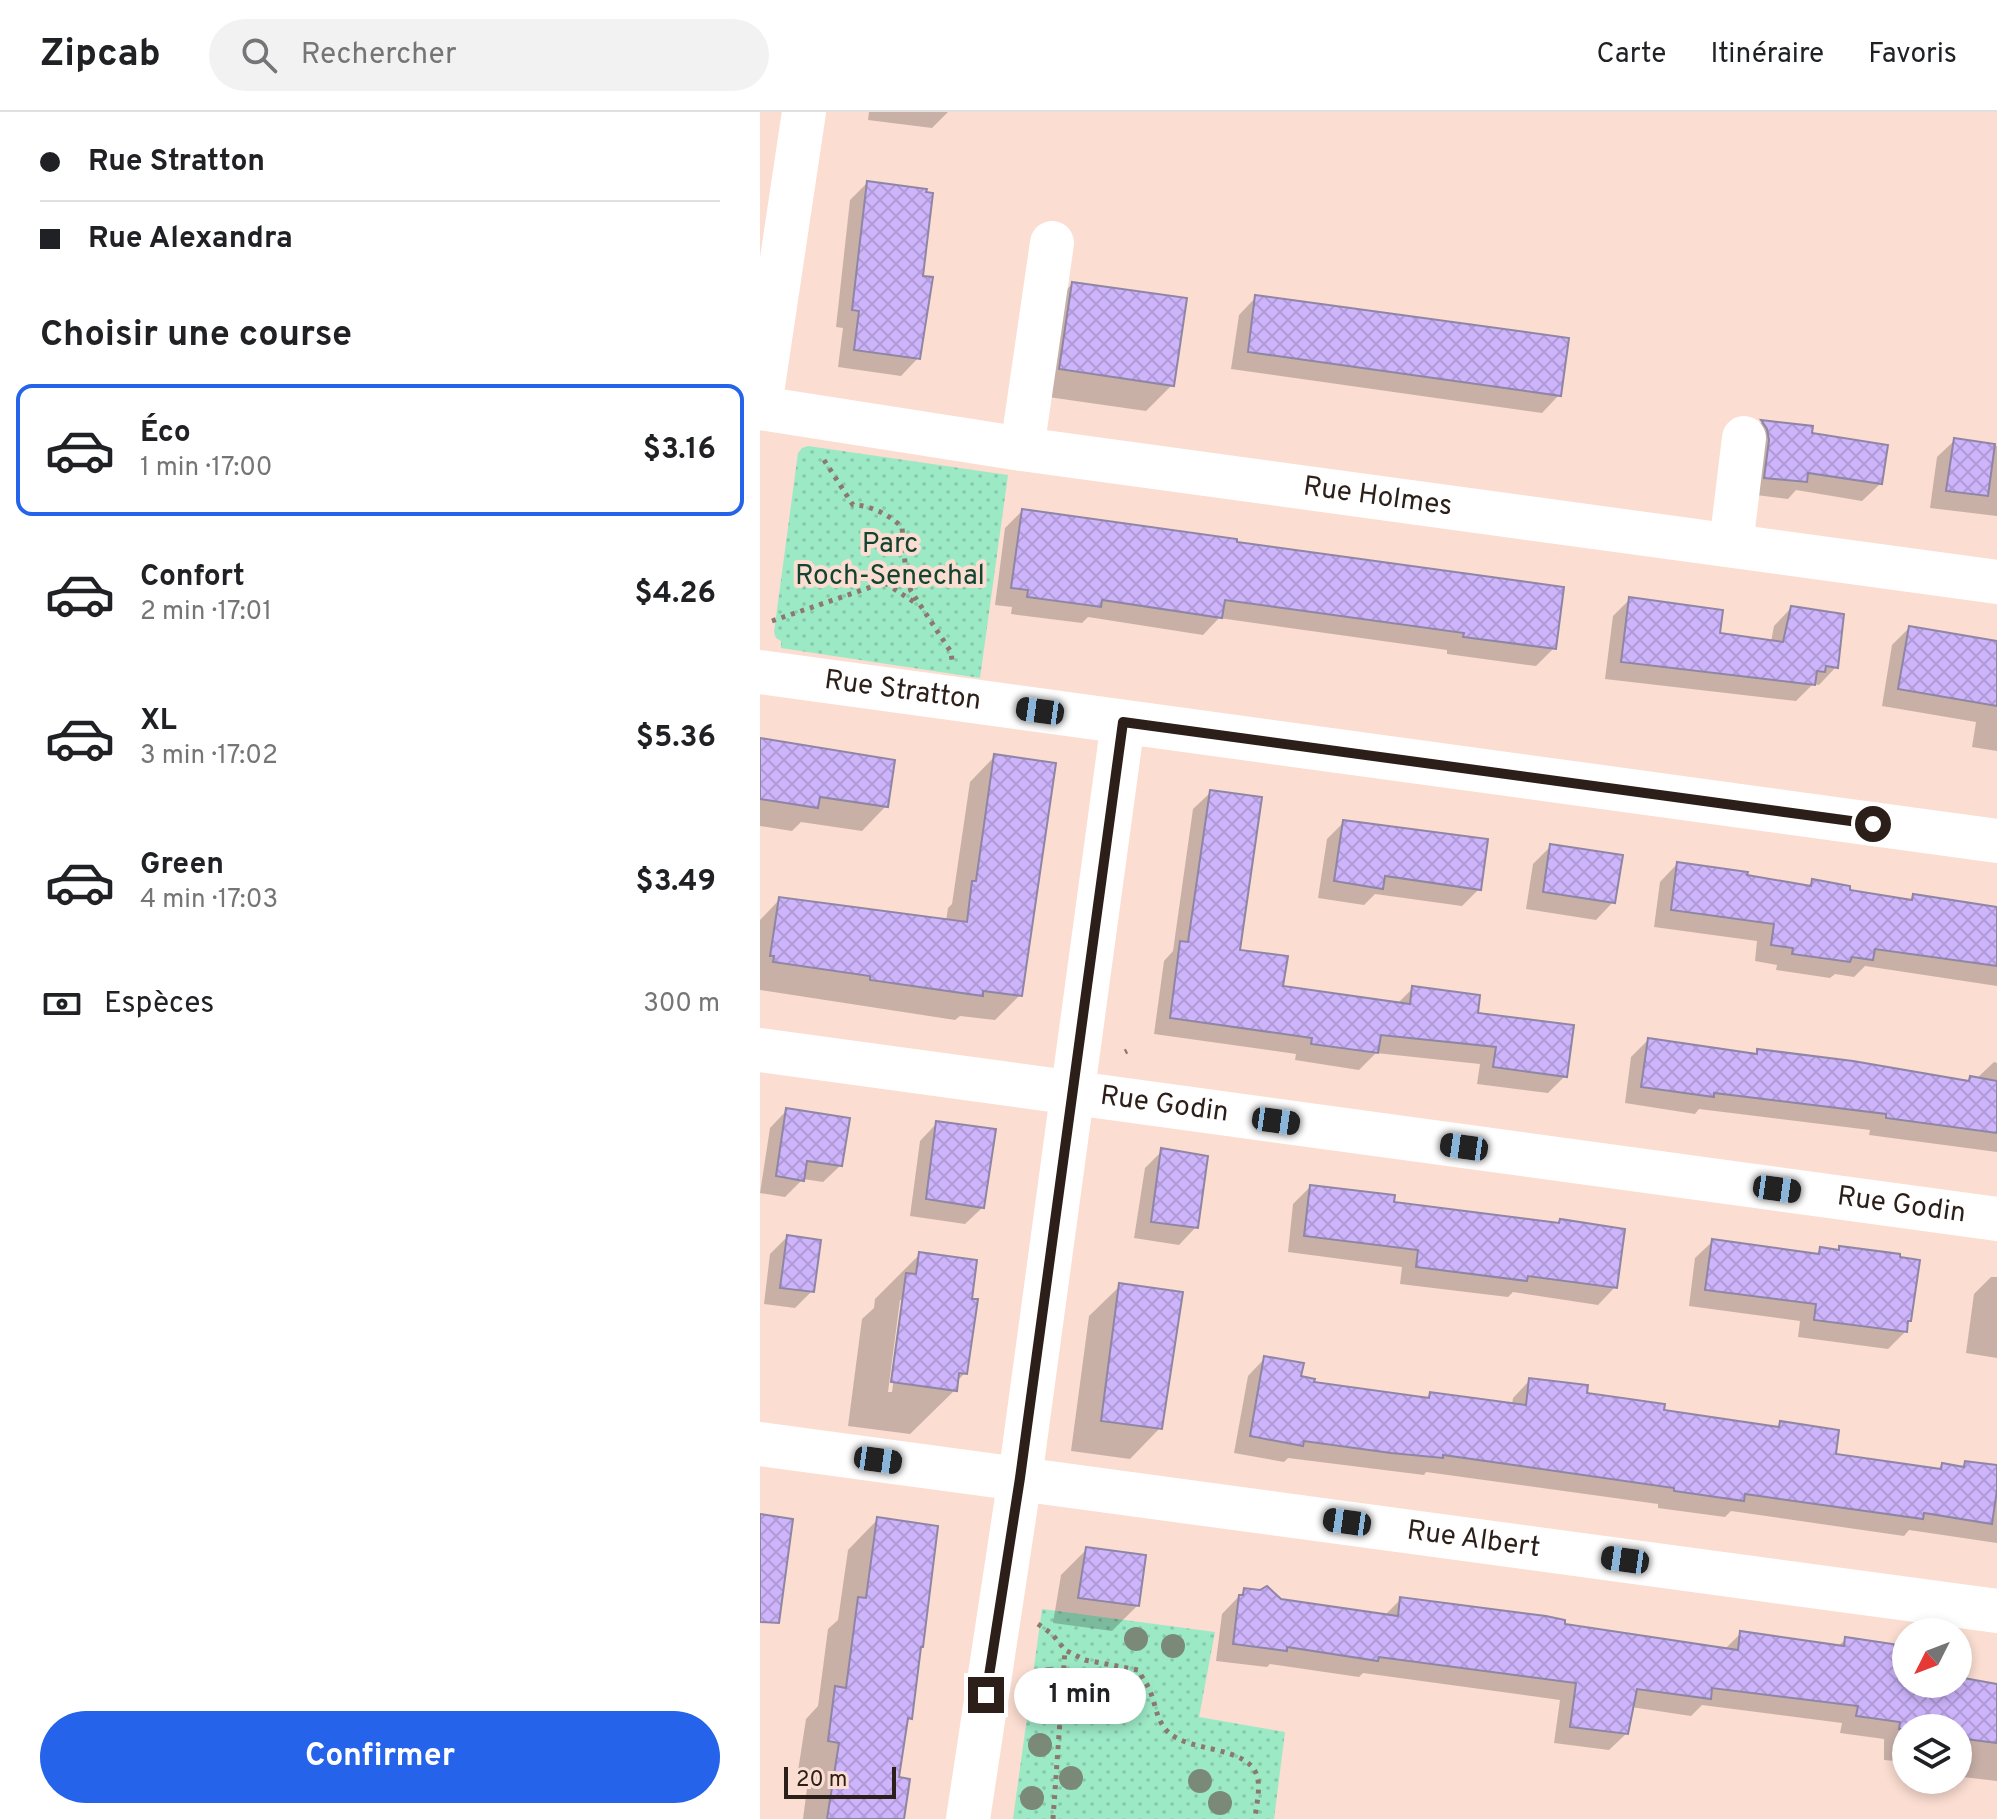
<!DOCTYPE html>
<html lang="fr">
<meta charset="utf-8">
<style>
body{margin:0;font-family:Overpass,sans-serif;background:#f2f2f2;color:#202124;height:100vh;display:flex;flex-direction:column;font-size:30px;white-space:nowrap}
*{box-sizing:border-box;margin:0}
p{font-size:26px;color:#757577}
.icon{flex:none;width:44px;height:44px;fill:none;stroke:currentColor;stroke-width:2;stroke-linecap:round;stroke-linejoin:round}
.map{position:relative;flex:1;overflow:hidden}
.side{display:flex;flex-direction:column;background:#fff;width:760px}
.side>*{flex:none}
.banner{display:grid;align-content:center;height:176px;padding:0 40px;background:#fff}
.needle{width:52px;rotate:228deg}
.controls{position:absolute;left:1132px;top:1506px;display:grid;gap:16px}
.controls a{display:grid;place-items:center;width:80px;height:80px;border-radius:50%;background:#fff;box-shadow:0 4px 12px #0003;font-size:40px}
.scale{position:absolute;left:24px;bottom:20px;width:112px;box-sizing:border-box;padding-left:8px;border:4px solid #2c1f19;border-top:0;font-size:22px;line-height:28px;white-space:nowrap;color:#2c1f19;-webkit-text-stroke:6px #fbddd1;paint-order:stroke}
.end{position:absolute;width:36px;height:36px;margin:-18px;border:10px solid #2c1f19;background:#fff;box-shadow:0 0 0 4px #fff}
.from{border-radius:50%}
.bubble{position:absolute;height:56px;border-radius:28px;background:#fff;box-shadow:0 4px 12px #0003;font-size:26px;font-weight:700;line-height:56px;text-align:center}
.car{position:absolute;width:24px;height:48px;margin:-24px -12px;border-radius:10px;box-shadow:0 0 6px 2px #0007;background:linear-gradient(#222 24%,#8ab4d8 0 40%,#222 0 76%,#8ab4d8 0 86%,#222 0)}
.banner b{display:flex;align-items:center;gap:28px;height:76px;font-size:30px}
.banner b+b{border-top:2px solid #e0e0e0}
.banner i{width:20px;height:20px;background:#202124}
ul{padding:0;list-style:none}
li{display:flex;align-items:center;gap:24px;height:132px;margin:0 16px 12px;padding:0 24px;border:4px solid transparent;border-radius:16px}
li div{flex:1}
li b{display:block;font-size:30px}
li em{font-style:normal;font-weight:700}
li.active{border-color:#2563eb}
li>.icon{width:72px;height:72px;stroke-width:1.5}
h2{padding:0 40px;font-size:36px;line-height:96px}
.pay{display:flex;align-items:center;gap:20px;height:88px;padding:0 40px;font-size:30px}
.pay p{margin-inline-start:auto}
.cta{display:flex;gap:16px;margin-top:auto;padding:16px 40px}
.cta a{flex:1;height:92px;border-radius:48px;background:#2563eb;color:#fff;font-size:32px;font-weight:700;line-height:92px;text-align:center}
header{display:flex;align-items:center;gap:48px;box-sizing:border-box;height:112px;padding:0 40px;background:#fff;border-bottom:2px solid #e0e0e0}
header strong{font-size:38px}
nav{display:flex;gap:44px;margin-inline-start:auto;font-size:28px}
.search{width:560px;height:72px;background:#f2f2f2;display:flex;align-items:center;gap:20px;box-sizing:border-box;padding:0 28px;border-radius:44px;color:#757577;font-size:30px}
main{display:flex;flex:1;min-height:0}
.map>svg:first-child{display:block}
.grass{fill:url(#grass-dots)}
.shadow{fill:#0003;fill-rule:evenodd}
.building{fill:url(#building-cross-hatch);stroke:#8f85a4;stroke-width:2}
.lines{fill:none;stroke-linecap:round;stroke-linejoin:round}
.path{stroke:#8d786f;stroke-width:5;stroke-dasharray:4 6;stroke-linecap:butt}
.minor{stroke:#fff;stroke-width:44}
.tree{fill:#7b8979}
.route{stroke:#2c1f19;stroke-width:10}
.labels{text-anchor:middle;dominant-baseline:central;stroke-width:8;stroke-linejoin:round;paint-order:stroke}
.street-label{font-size:28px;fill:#2c1f19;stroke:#fbddd1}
.park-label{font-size:28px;fill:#124431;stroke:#fbddd1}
</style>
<header>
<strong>Zipcab</strong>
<div class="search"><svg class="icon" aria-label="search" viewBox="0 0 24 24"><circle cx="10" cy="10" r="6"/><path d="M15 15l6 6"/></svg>Rechercher</div>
<nav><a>Carte</a><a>Itinéraire</a><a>Favoris</a></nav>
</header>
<main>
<section class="side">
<div class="banner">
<b><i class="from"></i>Rue Stratton</b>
<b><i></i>Rue Alexandra</b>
</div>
<h2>Choisir une course</h2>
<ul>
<li class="active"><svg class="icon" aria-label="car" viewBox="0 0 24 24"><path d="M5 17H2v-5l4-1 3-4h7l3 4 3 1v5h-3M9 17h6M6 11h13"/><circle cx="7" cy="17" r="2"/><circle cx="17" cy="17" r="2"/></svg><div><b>Éco</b><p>1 min · 17:00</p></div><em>$3.16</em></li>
<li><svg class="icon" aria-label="car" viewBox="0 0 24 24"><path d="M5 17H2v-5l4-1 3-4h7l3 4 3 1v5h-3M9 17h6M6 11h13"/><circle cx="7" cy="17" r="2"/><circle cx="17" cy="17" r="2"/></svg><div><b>Confort</b><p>2 min · 17:01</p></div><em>$4.26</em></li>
<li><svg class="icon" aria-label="car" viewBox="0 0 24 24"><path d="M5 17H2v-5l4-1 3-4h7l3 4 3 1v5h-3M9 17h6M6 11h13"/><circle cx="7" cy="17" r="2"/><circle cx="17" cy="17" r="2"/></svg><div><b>XL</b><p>3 min · 17:02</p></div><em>$5.36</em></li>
<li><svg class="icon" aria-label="car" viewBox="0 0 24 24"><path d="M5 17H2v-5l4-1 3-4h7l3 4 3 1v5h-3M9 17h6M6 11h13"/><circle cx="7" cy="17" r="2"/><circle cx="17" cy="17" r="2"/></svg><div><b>Green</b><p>4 min · 17:03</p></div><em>$3.49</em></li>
</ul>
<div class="pay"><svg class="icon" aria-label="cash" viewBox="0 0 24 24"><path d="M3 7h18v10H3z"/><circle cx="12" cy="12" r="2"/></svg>Espèces<p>300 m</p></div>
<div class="cta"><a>Confirmer</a></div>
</section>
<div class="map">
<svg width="1237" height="1707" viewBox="0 0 1237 1707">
<defs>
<pattern id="grass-dots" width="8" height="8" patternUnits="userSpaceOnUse" patternTransform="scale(2)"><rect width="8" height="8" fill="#9ce9c6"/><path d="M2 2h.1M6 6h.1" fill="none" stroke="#87c7aa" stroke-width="1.8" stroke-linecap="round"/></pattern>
<pattern id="building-cross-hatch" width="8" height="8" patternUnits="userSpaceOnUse" patternTransform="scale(2)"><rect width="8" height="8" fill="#cdb4fb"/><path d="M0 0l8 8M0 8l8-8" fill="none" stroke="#b09ad7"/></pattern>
</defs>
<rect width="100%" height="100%" fill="#fbddd1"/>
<g class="grass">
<polygon points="48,334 248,363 220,566 21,536 21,529 16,526 14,520 38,341 42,336"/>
<polygon points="282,1497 455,1520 439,1605 525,1620 514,1707 253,1707"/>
</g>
<g class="shadow">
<polygon points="109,0 188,0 172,16 108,8"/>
<polygon points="107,71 161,165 158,246 141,264 78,255 83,216 76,215 90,88"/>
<polygon points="312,172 412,273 386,299 274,283 287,198"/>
<polygon points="496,185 799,283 782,301 471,257 479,203"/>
<polygon points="1002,310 1051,316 1050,323 1120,372 1102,389 1036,378 1028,387 988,382 985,327"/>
<polygon points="1195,328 1237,334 1237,404 1170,396 1177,345"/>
<polygon points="262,399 474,432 794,536 776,554 687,542 687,538 459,506 443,523 328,505 322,511 251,502 252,495 235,493 245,416"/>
<polygon points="870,487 958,523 1011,530 1014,514 1031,496 1076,555 1059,573 1053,572 1036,589 845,567 853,504"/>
<polygon points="1149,516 1237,544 1237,639 1212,635 1216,610 1122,594 1132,533"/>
<polygon points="0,628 126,694 102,719 41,710 32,719 0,714"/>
<polygon points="235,644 260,883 235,908 200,904 195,908 0,878 0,808 20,787 186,809 188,796 192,792 210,670"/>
<polygon points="451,680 478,839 521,876 637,892 652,877 716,902 805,964 788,981 717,972 720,952 616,941 599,958 535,948 536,942 394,922 404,849 413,839 433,697"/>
<polygon points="584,710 719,777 702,794 615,782 604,793 558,786 567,727"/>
<polygon points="791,734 853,790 836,808 766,797 773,752"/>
<polygon points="917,752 1047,775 1052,770 1087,779 1149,789 1154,784 1237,796 1237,874 1105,854 1094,865 1075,862 1070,866 1016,858 1017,853 995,849 997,829 894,815 900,770"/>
<polygon points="888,928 994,944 998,939 1206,971 1210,966 1216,967 1234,950 1237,951 1237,1040 1109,1023 1110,1018 939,997 935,1002 865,991 871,945"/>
<polygon points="27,998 81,1053 63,1070 43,1067 25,1085 0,1081 10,1016"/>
<polygon points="177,1011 223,1095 205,1112 150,1104 160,1029"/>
<polygon points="402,1039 436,1115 419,1133 374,1126 385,1056"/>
<polygon points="550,1075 632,1091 796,1113 800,1109 855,1175 838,1193 753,1180 748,1185 640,1172 642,1155 528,1140 533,1092"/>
<polygon points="27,1125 52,1179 35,1196 4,1192 10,1142"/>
<polygon points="953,1129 1055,1143 1061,1137 1077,1139 1080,1136 1149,1208 1146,1212 1145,1220 1128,1237 1038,1225 1040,1209 929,1194 935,1146"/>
<path d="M159,1143l46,118 -9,9 -1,8 -45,44 -62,-8 14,-107 12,-11 1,-9zM140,1188h4l-12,92h-4z"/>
<polygon points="1231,1165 1237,1165 1237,1246 1206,1241 1214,1182"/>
<polygon points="360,1174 400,1316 370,1347 311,1339 329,1204"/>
<polygon points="505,1246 552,1272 665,1287 670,1282 752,1293 753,1286 770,1268 902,1300 1015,1317 1021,1311 1074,1343 1177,1358 1182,1353 1200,1356 1205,1351 1237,1355 1237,1431 1149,1418 1144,1424 971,1399 965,1405 898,1396 898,1392 666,1360 664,1363 528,1346 524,1350 474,1341 488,1264"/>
<polygon points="118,1407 150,1606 145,1612 136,1667 142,1707 43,1707 49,1661 38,1659 46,1607 58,1594 68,1517 78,1508 88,1438"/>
<polygon points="327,1437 378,1493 352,1519 293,1511 301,1463"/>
<polygon points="485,1478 520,1489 624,1504 641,1487 964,1538 981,1521 1077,1535 1086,1527 1146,1555 1146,1572 1198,1572 1198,1568 1237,1573 1237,1669 1203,1665 1204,1658 1198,1657 1198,1616 1146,1616 1146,1650 1124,1648 1124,1627 1080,1621 1082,1611 942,1593 931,1604 871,1595 867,1621 849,1638 794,1631 800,1588 603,1561 599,1565 510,1552 507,1555 456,1549 462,1502"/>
</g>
<g class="building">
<polygon points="107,69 167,77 166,80 173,81 163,164 173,165 160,247 94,238 99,199 92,198"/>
<polygon points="312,170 427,186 414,274 299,257"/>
<polygon points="495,183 809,226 801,284 488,240"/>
<polygon points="1001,308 1053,314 1052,321 1128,333 1122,372 1048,361 1047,370 1004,366 1009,328 1007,317"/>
<polygon points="1194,326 1235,332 1228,384 1186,379"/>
<polygon points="262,397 477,427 477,430 804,475 796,537 703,525 704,521 465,488 462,506 342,488 341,495 267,485 268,478 251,476"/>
<polygon points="869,485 963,498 960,521 1023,530 1031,494 1084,502 1078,556 1066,554 1065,560 1057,559 1055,573 861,550"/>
<polygon points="1149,514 1237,529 1237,594 1138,577"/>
<polygon points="0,626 135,648 128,695 60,685 58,696 0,687"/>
<polygon points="234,642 296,651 262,884 223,879 223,884 110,868 110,864 13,850 14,844 10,844 19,785 207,810 212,769 216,769"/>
<polygon points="450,678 502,685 480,838 528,844 523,874 650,892 652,874 720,883 718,901 814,913 807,965 733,955 736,935 621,923 618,941 551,932 552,926 410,906 420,829 428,830"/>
<polygon points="583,708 728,727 721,778 625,764 623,777 574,769"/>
<polygon points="790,732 863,743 855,791 783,780"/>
<polygon points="917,750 988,760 987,763 1051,774 1052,767 1090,774 1090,778 1152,788 1153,782 1237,795 1237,854 1115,837 1113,848 1092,845 1090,850 1032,842 1033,836 1011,833 1014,812 911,798"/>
<polygon points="888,926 997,942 997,937 1093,949 1209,969 1210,964 1237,969 1237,1021 1126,1006 1126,1002 954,981 954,985 881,975"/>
<polygon points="26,996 90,1006 82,1054 47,1049 44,1069 16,1064"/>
<polygon points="176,1009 236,1017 224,1096 166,1087"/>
<polygon points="401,1036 448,1044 438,1116 391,1110"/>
<polygon points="550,1073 635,1083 634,1090 799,1111 800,1107 865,1117 857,1176 768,1164 767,1169 656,1155 658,1138 544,1124"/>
<polygon points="27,1123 61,1128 54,1180 20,1176"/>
<polygon points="952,1127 1059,1142 1060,1135 1079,1138 1079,1134 1140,1142 1140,1145 1160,1148 1151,1209 1148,1209 1147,1220 1054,1208 1056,1192 945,1178"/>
<polygon points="159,1140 217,1148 212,1187 218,1187 207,1262 199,1261 197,1279 131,1270 146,1161 156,1162"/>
<polygon points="359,1171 423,1180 402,1317 341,1309"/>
<polygon points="504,1244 544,1251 541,1264 555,1267 554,1270 669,1286 670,1280 766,1293 769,1266 828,1273 827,1281 905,1292 904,1298 1019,1315 1020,1309 1079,1318 1076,1342 1181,1357 1182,1351 1204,1355 1205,1349 1237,1353 1237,1378 1232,1412 1164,1401 1163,1407 985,1382 984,1389 914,1379 914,1376 683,1343 683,1346 631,1341 544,1329 543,1334 490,1324"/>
<polygon points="0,1402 33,1407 19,1511 0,1510"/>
<polygon points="117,1405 178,1414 163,1535 161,1535 152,1607 148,1606 139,1665 150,1667 144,1707 67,1707 79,1631 68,1629 75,1574 86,1576 98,1485 106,1486"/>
<polygon points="326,1435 386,1443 379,1494 318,1486"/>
<polygon points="507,1474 521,1487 638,1504 640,1485 786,1504 805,1508 805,1512 978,1538 980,1519 1084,1534 1085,1525 1146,1534 1146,1572 1198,1572 1198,1565 1237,1572 1237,1631 1198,1626 1198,1616 1142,1617 1139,1617 1140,1610 1096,1604 1098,1594 952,1576 951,1587 877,1577 868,1622 810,1615 816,1571 619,1545 618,1549 527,1535 527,1539 473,1532 479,1483 483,1483 484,1476 500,1478"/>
</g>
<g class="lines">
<g class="path">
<path d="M64,348l29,45c18,0 36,10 49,22l4,48 5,16 40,61 1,8"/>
<polyline points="125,471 157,492"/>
<polyline points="12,509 146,463"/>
<polyline points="365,940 367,939"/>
<path d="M278,1512l14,10 13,16 20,10 53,10c4,7 9,14 12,21 6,14 6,28 17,40 21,22 81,14 90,45 4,12 -1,30 -2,43"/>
<polyline points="293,1707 305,1538"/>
</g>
<g class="minor">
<polyline points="0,294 44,0"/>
<path id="s1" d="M0,296l262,41 975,133"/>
<polyline points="262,337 292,131"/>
<polyline points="971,433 984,326"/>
<path id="s2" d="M0,560l1237,169"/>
<path id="s3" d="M0,938l1237,169"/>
<path id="s4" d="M0,1332l1237,167"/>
<polyline points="208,1707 260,1366 363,610"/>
</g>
</g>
<g class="tree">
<circle cx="376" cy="1527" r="12"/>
<circle cx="413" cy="1534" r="12"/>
<circle cx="289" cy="1567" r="12"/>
<circle cx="318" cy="1568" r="12"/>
<circle cx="361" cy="1576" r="12"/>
<circle cx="286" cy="1594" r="12"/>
<circle cx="280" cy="1633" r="12"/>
<circle cx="311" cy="1666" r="12"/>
<circle cx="440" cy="1669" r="12"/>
<circle cx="272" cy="1686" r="12"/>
<circle cx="460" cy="1691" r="12"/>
</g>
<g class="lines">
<polyline class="route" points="226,1583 260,1366 363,610 1113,712"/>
</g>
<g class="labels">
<g class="street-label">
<text stroke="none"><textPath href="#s1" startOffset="624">Rue Holmes</textPath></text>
<text stroke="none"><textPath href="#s2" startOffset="144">Rue Stratton</textPath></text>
<text stroke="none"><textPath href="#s3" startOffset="408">Rue Godin</textPath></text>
<text stroke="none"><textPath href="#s3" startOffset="1152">Rue Godin</textPath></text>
<text stroke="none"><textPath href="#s4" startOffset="720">Rue Albert</textPath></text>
</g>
<g class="park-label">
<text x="130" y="433">Parc<tspan x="130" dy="32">Roch-Senechal</tspan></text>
</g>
</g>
</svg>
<div class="controls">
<a><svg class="needle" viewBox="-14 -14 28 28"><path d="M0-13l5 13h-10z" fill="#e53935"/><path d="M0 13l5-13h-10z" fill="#757577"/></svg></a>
<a><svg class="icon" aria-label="layers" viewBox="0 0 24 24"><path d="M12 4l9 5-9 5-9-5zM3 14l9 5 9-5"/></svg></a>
</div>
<div class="scale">20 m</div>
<i class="end from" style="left:1113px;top:712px"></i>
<i class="end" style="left:226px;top:1583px"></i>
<div class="bubble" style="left:254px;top:1556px;width:132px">1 min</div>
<i class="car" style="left:280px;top:599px;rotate:278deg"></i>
<i class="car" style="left:516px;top:1009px;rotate:98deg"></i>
<i class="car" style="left:704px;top:1035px;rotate:278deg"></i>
<i class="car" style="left:1017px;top:1077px;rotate:98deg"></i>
<i class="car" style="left:118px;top:1348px;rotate:98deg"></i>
<i class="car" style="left:587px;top:1410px;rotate:278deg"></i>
<i class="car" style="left:865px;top:1448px;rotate:278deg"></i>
</div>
</main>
